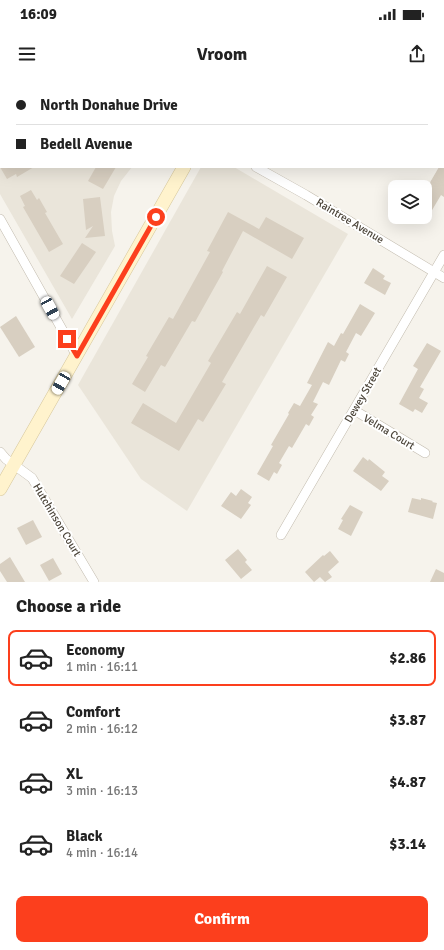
<!DOCTYPE html>
<meta charset="utf-8">
<style>
body{margin:0;font-family:Signika,sans-serif;background:#f2f2f2;color:#222;height:100vh;display:flex;flex-direction:column;font-size:15px;white-space:nowrap}
*{box-sizing:border-box;margin:0}
p{font-size:13px;color:#767676}
.icon{flex:none;width:22px;height:22px;fill:none;stroke:currentColor;stroke-width:2;stroke-linecap:round;stroke-linejoin:round}
.map{position:relative;height:502px;overflow:hidden}
.drawer{display:flex;flex-direction:column;background:#fff;flex:1}
.drawer>*{flex:none}
.hud{position:absolute;left:0px;top:0px;width:444px;height:88px;box-shadow:0 4px 16px #0002;display:grid;align-content:center;height:88px;padding:0 16px;background:#fff}
.fabs{position:absolute;left:388px;top:100px;display:grid;gap:8px}
.fabs a{display:grid;place-items:center;width:44px;height:44px;border-radius:8px;background:#fff;box-shadow:0 4px 16px #0002;font-size:20px}
.end{position:absolute;width:18px;height:18px;margin:-9px;border:5px solid #fc3f1d;background:#fff;box-shadow:0 0 0 2px #fff}
.from{border-radius:50%}
.car{position:absolute;width:12px;height:24px;margin:-12px -6px;border-radius:5px;box-shadow:0 0 3px 1px #0007;background:linear-gradient(#fff 24%,#345 0 40%,#fff 0 76%,#345 0 86%,#fff 0)}
.hud b{display:flex;align-items:center;gap:14px;height:38px;font-size:15px}
.hud b+b{border-top:1px solid #e0e0e0}
.hud i{width:10px;height:10px;background:#222}
ul{padding:0;list-style:none}
li{display:flex;align-items:center;gap:12px;height:56px;margin:0 8px 6px;padding:0 8px;border:2px solid transparent;border-radius:8px}
li div{flex:1}
li b{display:block;font-size:15px}
li em{font-style:normal;font-weight:700}
li.selected{border-color:#fc3f1d}
li>.icon{width:36px;height:36px;stroke-width:1.5}
h2{padding:0 16px;font-size:18px;line-height:48px}
.button{display:flex;gap:8px;margin-top:auto;padding:8px 16px}
.button a{flex:1;height:46px;border-radius:8px;background:#fc3f1d;color:#fff;font-size:16px;font-weight:700;line-height:46px;text-align:center}
.status{display:flex;justify-content:space-between;align-items:center;height:28px;padding:0 20px;background:#fff;direction:ltr}
.status svg{height:11px;fill:currentColor}
header{display:flex;justify-content:space-between;align-items:center;height:52px;padding:0 16px;background:#fff;font-size:18px;font-weight:700}
.map>svg:first-child{display:block}
.residential{fill:#eae5da}
.building{fill:#d8cfc1}
.lines{fill:none;stroke-linecap:round;stroke-linejoin:round}
.street-casing{stroke:#c2bbae;stroke-width:10}
.secondary-casing{stroke:#d6c79b;stroke-width:14}
.street{stroke:#fff;stroke-width:9}
.secondary{stroke:#fff3cd;stroke-width:13}
.route{stroke:#fc3f1d;stroke-width:5}
.labels{text-anchor:middle;dominant-baseline:central;stroke-width:4;stroke-linejoin:round;paint-order:stroke}
.street-label{font-size:11px;fill:#4b4439;stroke:#fff}
</style>
<div class="status"><b>16:09</b><svg viewBox="0 0 49 12"><path d="M0 12V9h3v3zM5 12V6h3v6zM10 12V3h3v9zM15 12V0h3v12zM26 1h20v11H26zM47 4h2v5h-2z"/></svg></div>
<header><svg class="icon" aria-label="menu" viewBox="0 0 24 24"><path d="M4 6h16M4 12h16M4 18h16"/></svg>Vroom<svg class="icon" aria-label="share" viewBox="0 0 24 24"><path d="M12 15V3M7 8l5-5 5 5M5 13v7h14v-7"/></svg></header>
<div class="map">
<svg width="444" height="502" viewBox="0 0 444 502">
<rect width="100%" height="100%" fill="#f6f3ec"/>
<g class="residential">
<polygon points="0,0 212,0 1,1 1,87 132,87 121,101 114,116 111,132 112,151 115,166 72,239 0,114"/>
<polygon points="201,87 234,87 348,154 187,431 141,399 78,305"/>
</g>
<g class="building">
<polygon points="444,77 444,117 441,115 425,142 425,111 439,87 443,87"/>
<polygon points="0,87 34,87 17,97 16,94 7,99"/>
<polygon points="96,87 116,87 103,109 88,101"/>
<polygon points="31,110 37,120 39,118 47,132 45,133 63,164 49,172 23,127 25,126 20,116"/>
<polygon points="100,117 105,156 85,158 93,146 86,150 83,119"/>
<polygon points="228,132 259,149 266,137 304,158 292,179 243,151 222,191 223,192 195,242 192,241 165,287 161,285 145,312 132,304 148,277 146,276 169,237 173,239 210,172 207,171"/>
<polygon points="82,163 96,172 74,204 60,196"/>
<polygon points="267,186 287,197 264,237 261,235 222,302 226,304 203,342 198,339 179,371 131,343 143,323 176,343 211,283 208,281 237,232 240,234"/>
<polygon points="373,188 385,196 383,199 391,203 385,215 364,203"/>
<polygon points="360,224 375,233 361,256 356,253 346,272 349,274 345,282 341,280 329,305 323,302 313,322 318,324 311,335 314,337 309,346 306,344 292,368 289,366 279,383 282,385 277,394 274,392 269,401 257,394 273,366 271,365 289,334 288,333 294,323 300,326 312,305 307,303 328,262 334,266 341,253 343,254"/>
<polygon points="16,236 35,267 19,277 0,247"/>
<polygon points="427,263 441,271 420,307 424,309 419,318 428,323 422,333 415,329 413,332 399,324 418,289 413,286"/>
<polygon points="363,377 368,381 369,379 385,392 382,396 389,401 381,411 353,391"/>
<polygon points="241,409 252,417 248,423 251,425 241,439 221,426 231,412 236,416"/>
<polygon points="412,418 421,420 421,418 433,421 432,422 437,423 433,439 408,432"/>
<polygon points="350,425 363,432 351,456 338,449 343,440 341,439"/>
<polygon points="33,440 42,457 26,465 17,448"/>
<polygon points="238,469 247,480 245,482 252,490 241,499 225,480"/>
<polygon points="330,471 339,482 328,492 332,497 325,502 320,497 314,502 305,492 323,475 324,476"/>
<polygon points="10,477 25,502 7,502 0,491 0,484"/>
<polygon points="53,478 62,494 49,501 40,485"/>
<polygon points="436,489 444,493 444,502 430,502"/>
</g>
<g class="lines">
<g class="street-casing">
<g id="street">
<polyline points="224,0 226,1"/>
<polyline points="72,1 73,0"/>
<polyline points="0,54 1,54"/>
<polyline points="256,87 306,115 444,198"/>
<polyline points="0,139 77,276"/>
<polyline points="354,330 425,373"/>
<polyline points="0,372 6,379 32,398 94,502"/>
<polyline points="281,455 444,175"/>
</g>
</g>
<g class="secondary-casing">
<g id="secondary">
<polyline points="236,1 236,0"/>
<polyline points="0,409 184,87"/>
</g>
</g>
<use href="#street" class="street"/>
<use href="#secondary" class="secondary"/>
</g>
<g class="lines">
<polyline class="route" points="67,259 77,276 156,137"/>
</g>
<g class="labels">
<g class="street-label">
<text transform="translate(350 141) rotate(31)">Raintree Avenue</text>
<text transform="translate(363 315) rotate(-60)">Dewey Street</text>
<text transform="translate(389 352) rotate(31)">Velma Court</text>
<text transform="translate(57 440) rotate(59)">Hutchinson Court</text>
</g>
</g>
</svg>
<div class="fabs">
<a><svg class="icon" aria-label="layers" viewBox="0 0 24 24"><path d="M12 4l9 5-9 5-9-5zM3 14l9 5 9-5"/></svg></a>
</div>
<i class="end from" style="left:156px;top:137px"></i>
<i class="end" style="left:67px;top:259px"></i>
<i class="car" style="left:50px;top:228px;rotate:151deg"></i>
<i class="car" style="left:61px;top:303px;rotate:210deg"></i>
<div class="hud">
<b><i class="from"></i>North Donahue Drive</b>
<b><i></i>Bedell Avenue</b>
</div>
</div>
<section class="drawer">
<h2>Choose a ride</h2>
<ul>
<li class="selected"><svg class="icon" aria-label="car" viewBox="0 0 24 24"><path d="M5 17H2v-5l4-1 3-4h7l3 4 3 1v5h-3M9 17h6M6 11h13"/><circle cx="7" cy="17" r="2"/><circle cx="17" cy="17" r="2"/></svg><div><b>Economy</b><p>1 min · 16:11</p></div><em>$2.86</em></li>
<li><svg class="icon" aria-label="car" viewBox="0 0 24 24"><path d="M5 17H2v-5l4-1 3-4h7l3 4 3 1v5h-3M9 17h6M6 11h13"/><circle cx="7" cy="17" r="2"/><circle cx="17" cy="17" r="2"/></svg><div><b>Comfort</b><p>2 min · 16:12</p></div><em>$3.87</em></li>
<li><svg class="icon" aria-label="car" viewBox="0 0 24 24"><path d="M5 17H2v-5l4-1 3-4h7l3 4 3 1v5h-3M9 17h6M6 11h13"/><circle cx="7" cy="17" r="2"/><circle cx="17" cy="17" r="2"/></svg><div><b>XL</b><p>3 min · 16:13</p></div><em>$4.87</em></li>
<li><svg class="icon" aria-label="car" viewBox="0 0 24 24"><path d="M5 17H2v-5l4-1 3-4h7l3 4 3 1v5h-3M9 17h6M6 11h13"/><circle cx="7" cy="17" r="2"/><circle cx="17" cy="17" r="2"/></svg><div><b>Black</b><p>4 min · 16:14</p></div><em>$3.14</em></li>
</ul>
<div class="button"><a>Confirm</a></div>
</section>
